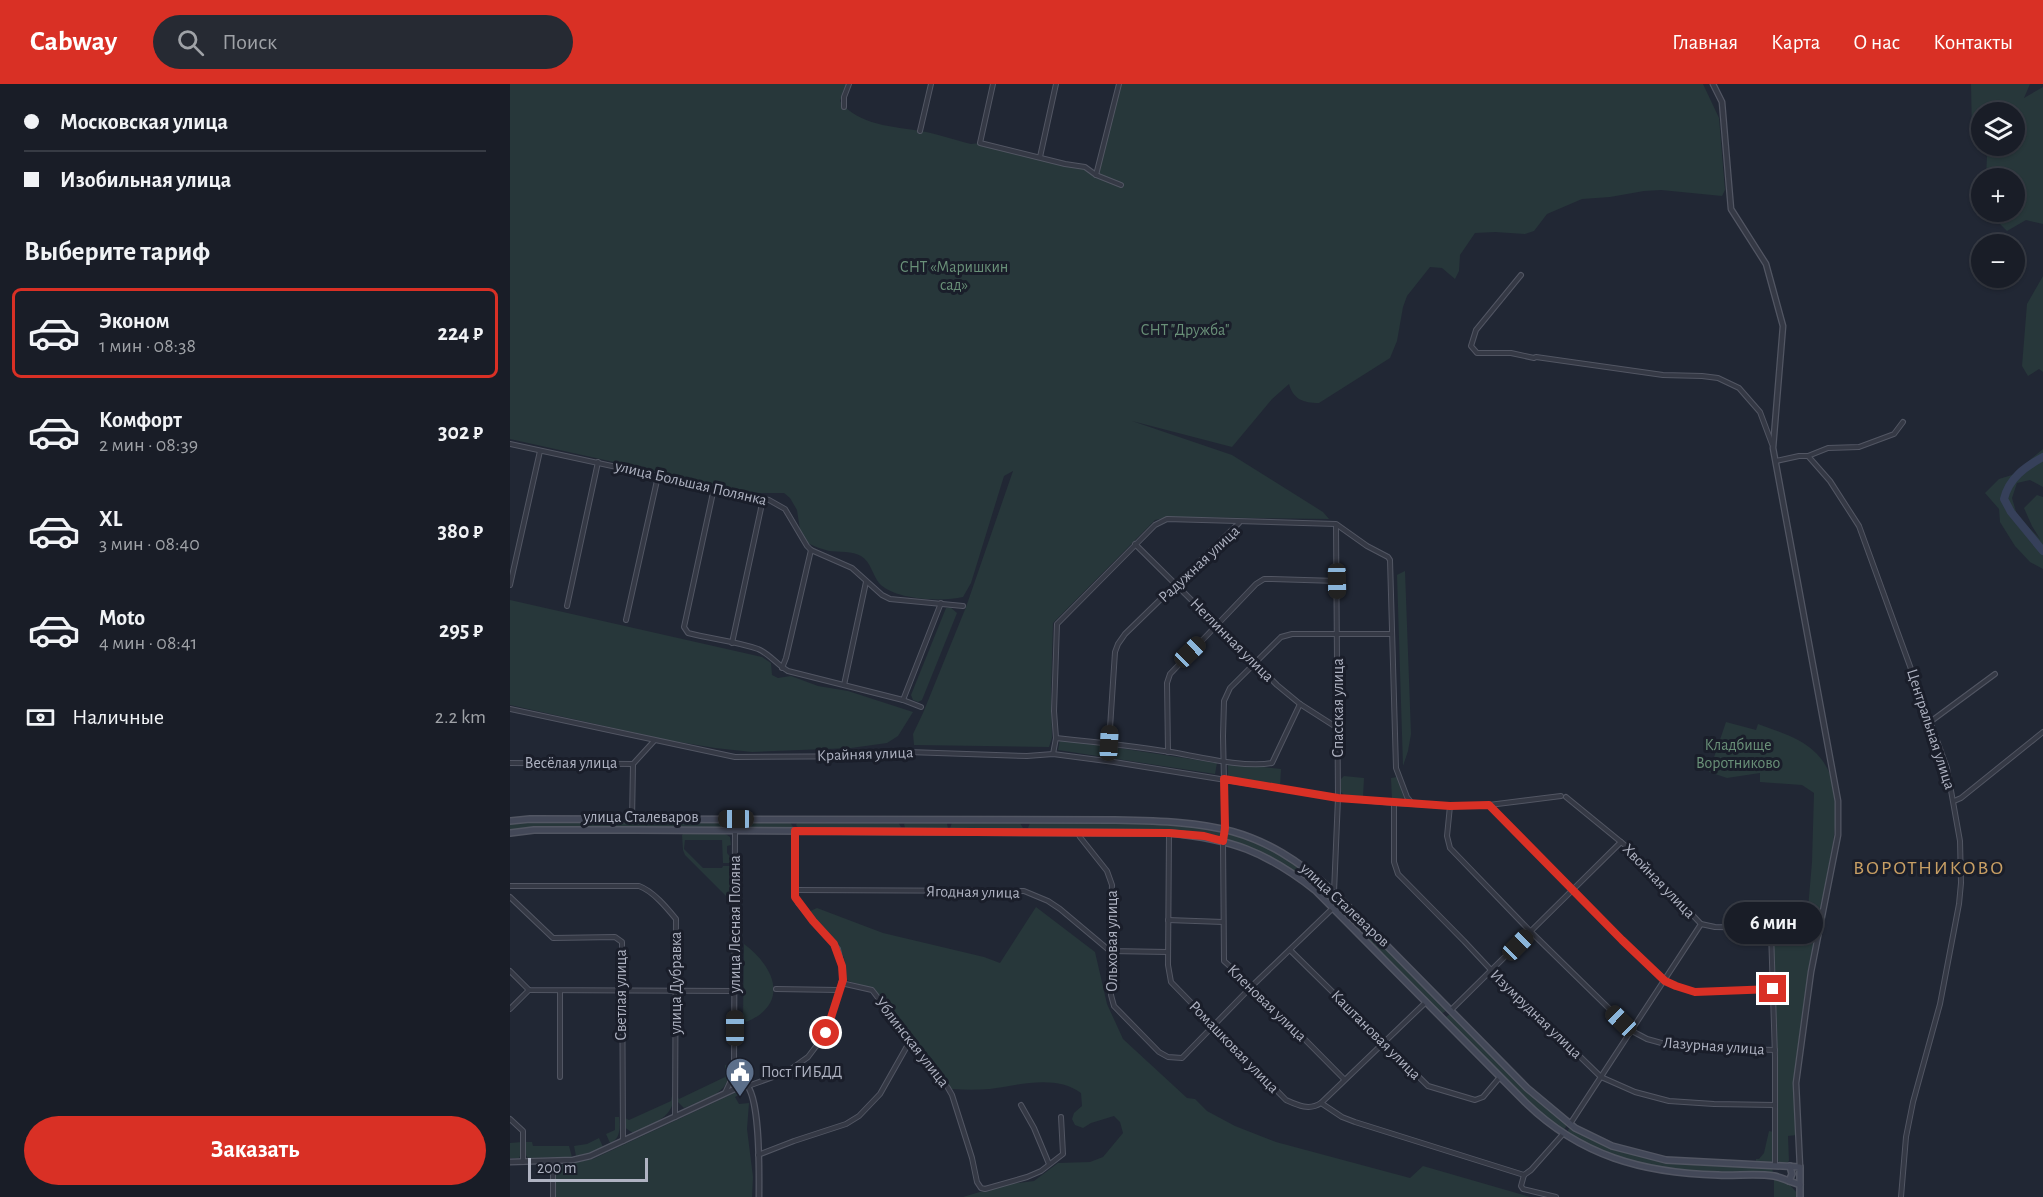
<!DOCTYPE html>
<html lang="ru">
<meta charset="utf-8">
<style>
body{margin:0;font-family:"Alegreya Sans",sans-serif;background:#262a33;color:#f1f3f6;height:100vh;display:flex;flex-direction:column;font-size:22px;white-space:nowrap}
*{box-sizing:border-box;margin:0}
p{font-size:20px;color:#9fa2a7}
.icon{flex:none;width:33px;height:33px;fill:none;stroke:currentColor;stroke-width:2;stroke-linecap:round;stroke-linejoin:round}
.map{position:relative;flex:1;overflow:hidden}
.drawer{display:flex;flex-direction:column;background:#191d27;width:510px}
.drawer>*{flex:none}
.banner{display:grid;align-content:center;height:132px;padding:0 24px;background:#191d27}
.controls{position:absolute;left:1461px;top:18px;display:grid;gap:12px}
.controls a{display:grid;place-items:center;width:54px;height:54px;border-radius:50%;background:#191d27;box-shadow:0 2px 4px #0004,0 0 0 2px #373b44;font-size:30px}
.scale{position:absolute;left:18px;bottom:15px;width:120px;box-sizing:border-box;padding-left:6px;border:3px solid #afb3c2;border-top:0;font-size:16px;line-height:21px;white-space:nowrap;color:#afb3c2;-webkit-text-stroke:4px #1a1e2a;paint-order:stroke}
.end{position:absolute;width:27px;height:27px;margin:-14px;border:8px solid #d93025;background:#fff;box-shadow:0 0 0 3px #fff}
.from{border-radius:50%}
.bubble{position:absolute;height:42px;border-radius:21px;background:#191d27;box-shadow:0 2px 4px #0004,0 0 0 2px #373b44;font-size:20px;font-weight:700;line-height:42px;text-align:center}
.car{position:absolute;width:18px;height:36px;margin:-18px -9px;border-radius:8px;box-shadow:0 0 4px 2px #0007;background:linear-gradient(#222 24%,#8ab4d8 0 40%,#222 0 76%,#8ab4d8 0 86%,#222 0)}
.banner b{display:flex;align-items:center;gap:21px;height:57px;font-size:22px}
.banner b+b{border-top:2px solid #373b44}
.banner i{width:15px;height:15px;background:#f1f3f6}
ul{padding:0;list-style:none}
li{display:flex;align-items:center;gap:18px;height:90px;margin:0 12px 9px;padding:0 12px;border:3px solid transparent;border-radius:9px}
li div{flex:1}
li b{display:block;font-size:22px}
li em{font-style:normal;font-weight:700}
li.selected{border-color:#d93025}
li>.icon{width:54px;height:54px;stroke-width:1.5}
h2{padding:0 24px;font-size:27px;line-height:72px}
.pay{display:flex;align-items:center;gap:15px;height:66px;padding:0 24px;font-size:22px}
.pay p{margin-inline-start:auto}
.primary-button{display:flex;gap:12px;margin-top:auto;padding:12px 24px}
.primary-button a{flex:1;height:69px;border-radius:36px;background:#d93025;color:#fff;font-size:24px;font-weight:700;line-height:69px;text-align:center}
header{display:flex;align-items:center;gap:36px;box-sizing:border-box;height:84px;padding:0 30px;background:#d93025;color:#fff}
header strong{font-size:28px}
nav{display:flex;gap:33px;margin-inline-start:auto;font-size:21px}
.search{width:420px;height:54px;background:#262a33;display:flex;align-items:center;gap:15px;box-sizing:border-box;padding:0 21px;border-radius:33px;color:#9fa2a7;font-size:22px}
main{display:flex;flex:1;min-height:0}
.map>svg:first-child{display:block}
.green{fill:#27373a}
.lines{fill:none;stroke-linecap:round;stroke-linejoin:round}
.river{stroke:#36405a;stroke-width:8}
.minor-casing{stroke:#525663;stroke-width:6}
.tertiary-casing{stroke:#525663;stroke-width:7}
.secondary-casing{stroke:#525663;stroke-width:8}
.minor{stroke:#353945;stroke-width:4}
.tertiary{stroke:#353945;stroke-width:4.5}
.secondary{stroke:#434858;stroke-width:5}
.route{stroke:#d93025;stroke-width:8}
.labels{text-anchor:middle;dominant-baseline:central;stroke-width:6;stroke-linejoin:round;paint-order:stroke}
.park-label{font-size:16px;fill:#699078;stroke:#1a1e2a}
.street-label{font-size:16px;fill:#afb3c2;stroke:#1a1e2a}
.poi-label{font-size:16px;fill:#afb3c2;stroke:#1a1e2a;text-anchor:start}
.quarter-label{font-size:20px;letter-spacing:1.5px;fill:#c89f64;stroke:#1a1e2a}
</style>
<header>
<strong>Cabway</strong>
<div class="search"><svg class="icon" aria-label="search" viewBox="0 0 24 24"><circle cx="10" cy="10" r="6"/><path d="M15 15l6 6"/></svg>Поиск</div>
<nav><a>Главная</a><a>Карта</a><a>О нас</a><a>Контакты</a></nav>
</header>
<main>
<section class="drawer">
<div class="banner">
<b><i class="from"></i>Московская улица</b>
<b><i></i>Изобильная улица</b>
</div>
<h2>Выберите тариф</h2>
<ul>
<li class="selected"><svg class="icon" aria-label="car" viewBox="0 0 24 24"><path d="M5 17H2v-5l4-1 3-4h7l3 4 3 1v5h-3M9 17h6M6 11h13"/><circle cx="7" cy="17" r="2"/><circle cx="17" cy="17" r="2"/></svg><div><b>Эконом</b><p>1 мин · 08:38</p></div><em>224 ₽</em></li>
<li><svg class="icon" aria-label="car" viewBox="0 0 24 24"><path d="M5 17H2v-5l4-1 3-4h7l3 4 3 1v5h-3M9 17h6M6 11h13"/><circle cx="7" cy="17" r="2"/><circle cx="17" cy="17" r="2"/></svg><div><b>Комфорт</b><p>2 мин · 08:39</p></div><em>302 ₽</em></li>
<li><svg class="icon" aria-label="car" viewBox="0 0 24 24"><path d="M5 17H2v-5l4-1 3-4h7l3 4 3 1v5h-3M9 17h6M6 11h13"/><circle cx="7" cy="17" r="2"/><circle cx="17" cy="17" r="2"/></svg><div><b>XL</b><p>3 мин · 08:40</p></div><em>380 ₽</em></li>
<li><svg class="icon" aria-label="car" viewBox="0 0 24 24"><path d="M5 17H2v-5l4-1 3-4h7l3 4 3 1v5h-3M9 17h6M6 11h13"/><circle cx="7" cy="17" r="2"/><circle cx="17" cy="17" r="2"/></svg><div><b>Moto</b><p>4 мин · 08:41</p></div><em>295 ₽</em></li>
</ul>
<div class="pay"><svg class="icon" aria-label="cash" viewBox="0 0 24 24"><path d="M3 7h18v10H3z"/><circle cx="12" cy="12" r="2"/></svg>Наличные<p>2.2 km</p></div>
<div class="primary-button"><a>Заказать</a></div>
</section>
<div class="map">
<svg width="1533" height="1113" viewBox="0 0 1533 1113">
<rect width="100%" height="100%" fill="#212734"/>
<g class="green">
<path d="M0,0h337l-7,17c17,24 55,26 81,30 17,3 34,9 50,13l9,-1 105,24 10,8 24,-91h584l16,34 6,72 -3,6 -61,-6 -17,1 -34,6 -28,2 -35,15 -13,17 -9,3 -30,-2 -20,1 -15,22 -1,16 -4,8 -13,-11 -12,-1 -23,29 -4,11 -6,34 -7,17 -71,45c-16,0 -26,-4 -30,-19l-17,15 -40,48 -100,-26 100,34 91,57 6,7 -160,-2 -14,3 -102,103 -2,69 1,46 -3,9 -135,-2 -1,-11 10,-21 43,-106 47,-136 -9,5 -33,107 -8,14c-21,5 -69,3 -84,-14 -7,-9 -8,-21 -18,-27 -8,-5 -23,-4 -32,-5 -8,-2 -15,-5 -22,-8l-7,-13 -3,-20 -7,-12 -6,-5h-31l-243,-54z"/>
<polygon points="1461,0 1520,0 1514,14 1533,3 1533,140 1516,136 1497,147 1479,129 1479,128 1504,128 1504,94 1476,94 1477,72 1472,62 1504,62 1504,28 1472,28 1471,61 1469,55 1462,51"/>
<polygon points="1533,192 1533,288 1529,285 1518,292 1512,282 1517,220"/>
<polygon points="1533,365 1533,403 1520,396 1507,399 1502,414 1507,431 1530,455 1522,442 1514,424 1527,411 1533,413 1533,485 1520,478 1505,462 1490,438 1489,425 1475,409 1489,395 1502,391"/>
<polygon points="895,487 901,650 898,667 893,682 887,491"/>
<polygon points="0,516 252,573 261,579 262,591 268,594 281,592 308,602 338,607 403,628 388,652 377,659 341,664 242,668 205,664 157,656 0,621"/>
<polygon points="440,523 447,529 412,616 408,618 403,616 401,611 436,524"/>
<path d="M1216,638l30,8 2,-6c13,5 27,9 40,16 41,22 41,61 35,103l-26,137 -12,89 -1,14 3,52 -9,1 1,25 -3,3 -6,-1 -4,-4 -3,-227h33l6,-70 2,-69 -12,-8 -42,-3v-9l-33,5 -18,-6z"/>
<polygon points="550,655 707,679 705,690 548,666"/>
<polygon points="718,679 771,685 770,702 718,693"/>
<polygon points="834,692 854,694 853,713 834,711 831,708 830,696"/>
<polygon points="887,693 894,714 882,716 881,694"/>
<polygon points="291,737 388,738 391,743 388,746 290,746 286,741 287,739"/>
<polygon points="17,738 220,738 224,739 223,742 220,744 21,744 0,746 0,739"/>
<polygon points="231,738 280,738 283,743 280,746 233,745 229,741"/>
<polygon points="398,738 437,739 438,745 398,746 395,744 394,740"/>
<polygon points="442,738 510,739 513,744 511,746 442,746 440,745"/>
<polygon points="520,739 638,739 680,741 713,749 709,753 660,747 520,746 518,744"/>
<polygon points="174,749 214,749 220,753 221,761 217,762 217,769 221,774 221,779 213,779 212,756 175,756 174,765 193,784 212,784 213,782 219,782 221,784 220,813 216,812 175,771 173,766 172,751"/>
<polygon points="720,749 760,764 786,779 823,810 824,814 818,816 761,773 718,756 715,753"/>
<polygon points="827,817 830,817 936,927 931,930 825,823"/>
<path d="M526,823l59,45 12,52 16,35 64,59 8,1 12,12 28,15 41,16 134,36 13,-12 107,31h-567l40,-12 31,-4 24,-18 32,-1 13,-5 20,-24 -3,-11 -6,-6 -23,7 -8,5 -8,-3 -3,-6 2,-6 8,-7 -1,-13c-25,-19 -63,-8 -91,-4 -12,1 -25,1 -38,0l-45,-60 -36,-41 -20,-6 -7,-4c0,-6 1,-14 0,-20 -5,-15 -26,-33 -36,-46l9,-4 66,25 101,24 16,6z"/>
<path d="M234,860c31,23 46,60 2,78l-3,-4z"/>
<polygon points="940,930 1012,1002 1057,1041 1054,1046 1028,1028 937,936 936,933"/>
<polygon points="215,981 219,982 219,995 213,1004 206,1010 177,1023 174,1024 167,1017 167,1012 169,1015 215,993"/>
<path d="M231,1006l4,1 -10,6 4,7 10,-1 -2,26 6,48 -1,20h-196l-2,-4 2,-6c-3,-6 -3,-15 0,-21l37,-7z"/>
<path d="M162,1012h2c-1,23 -23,28 -41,37l-9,-6 -1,-14h2v5l4,2 42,-19z"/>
<path d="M105,1033h4c1,10 2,22 -9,26l-4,-9 9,-4z"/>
<polygon points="1059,1044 1107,1066 1147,1077 1201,1082 1262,1083 1263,1089 1180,1088 1123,1079 1088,1066 1057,1050"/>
<polygon points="1259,1047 1264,1048 1264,1076 1260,1079 1246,1078 1246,1075 1249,1075 1254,1069"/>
<polygon points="89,1054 93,1063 79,1069 66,1072 64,1062 77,1060"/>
<polygon points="12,1058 11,1070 9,1074 0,1074 0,1059"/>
<polygon points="14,1058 22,1058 23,1062 59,1062 62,1073 18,1074 15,1070"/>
<polygon points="1264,1095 1279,1100 1287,1109 1287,1113 1264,1113"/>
</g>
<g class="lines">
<path class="river" d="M1533,373c-18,10 -34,21 -39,42l7,13 32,39"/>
<g class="minor-casing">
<g id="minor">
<polyline points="483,0 470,59 555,80 575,83 586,91 611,101"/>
<polyline points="334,23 334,13 339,0"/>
<polyline points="410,47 421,0"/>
<polyline points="530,73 546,0"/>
<polyline points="586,91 609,0"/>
<polyline points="1011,191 966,246 961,262 967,269 1001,269 1024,274 1026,273 1153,291 1192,292 1208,294 1229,304 1250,328 1262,360"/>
<polyline points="0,360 259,416 275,425 297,462 301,466 342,484 372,511 380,515 453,522"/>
<polyline points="1298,372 1318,364 1349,363 1384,350 1393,338"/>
<polyline points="1266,377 1289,372 1298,372 1320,397 1349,442 1437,684 1450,757 1451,799 1449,820 1430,920 1403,1018 1396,1053 1391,1113"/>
<path d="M204,404l-30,139 4,6c23,6 47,8 70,16 12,5 19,16 30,22l115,29 18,7"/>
<polyline points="625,460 767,601 790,620 826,643"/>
<polyline points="0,501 30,367"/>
<polyline points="57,522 88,378"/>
<polyline points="116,536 148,392"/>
<polyline points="222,559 253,415"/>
<polyline points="272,584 276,574 301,466"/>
<polyline points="334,601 356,498"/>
<polyline points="393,616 431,519"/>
<polyline points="0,625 225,673 391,672 398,668 517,672 543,670 604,678 828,714 884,719 940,722 979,721 1051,712"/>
<polyline points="1420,638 1485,590"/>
<path d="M546,654c39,4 77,8 115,14 29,5 73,16 101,11l28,-59"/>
<polyline points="599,659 605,568 608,560 615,550 729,439"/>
<polyline points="658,668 657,599 660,590 746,500 754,495 762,495 827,497"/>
<polyline points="543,670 546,654 544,627 547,540 645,441 657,435 826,440 857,462 878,473 880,476 886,684 897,713 901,718"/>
<polyline points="0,679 123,680"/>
<polyline points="1056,713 1122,767 1191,840 1205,843 1256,844 1261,847 1265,973 1265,1081"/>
<polyline points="1444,717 1451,714 1533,648"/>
<polyline points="884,719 884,778 888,790 954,857 982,887 1091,993 1125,1008 1159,1017 1204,1020 1265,1021"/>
<polyline points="940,722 937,752 940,764 1021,848 1122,947 1137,955 1166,963 1265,966"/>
<polyline points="980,722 1112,856 1155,897 1166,902 1185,908 1263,905"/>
<polyline points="122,735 123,680 144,657"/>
<polyline points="715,744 713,652 714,617 720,604 771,553 782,550 882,550"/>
<polyline points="568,749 570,753 597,787 602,801 600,867 601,911 604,922 649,968 658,973 672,974 742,902 823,824"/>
<path d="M659,749l-1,132 3,17 115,118c11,5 23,11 35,3l21,14 13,5 169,53"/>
<polyline points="713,757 714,877 742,902 834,995"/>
<path d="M0,802h129c14,5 28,22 37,33l-1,198"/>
<polyline points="284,806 514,807 538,817 550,825 600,867 658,868"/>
<polyline points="824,808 828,714 826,441"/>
<polyline points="0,813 43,854 105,853 112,858 113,1057"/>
<polyline points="658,836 713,838"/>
<polyline points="780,866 918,1002 965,1016 973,1013 990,993"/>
<polyline points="0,887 19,906 225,907"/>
<polyline points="331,899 362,906 438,1004 442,1011 462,1074 467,1098 471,1104 475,1105 517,1093 531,1087 553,1070 551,1033"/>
<polyline points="266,905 328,906"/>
<polyline points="50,907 50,993"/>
<polyline points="0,925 19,906"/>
<polyline points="941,926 1111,758"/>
<polygon points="226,983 232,985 236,993 235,999 231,1002 225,998 222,993"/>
<polyline points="224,986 225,747"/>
<polyline points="238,1002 277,988 298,973 316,949 333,895 332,882 328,865 288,819 285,813 284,747"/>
<polyline points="215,1009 222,994"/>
<polyline points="811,1019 916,918"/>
<polyline points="511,1021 524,1044 539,1080"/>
<polyline points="0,1035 13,1047 13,1078"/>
<polyline points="1060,1040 1191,840"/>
<polyline points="248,1071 284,1057 336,1040 349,1032 370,1010 400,957"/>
<polyline points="43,1077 43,1113"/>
<polyline points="1014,1091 1021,1086 1053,1050"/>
<polyline points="1014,1091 1011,1102 1013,1105 1046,1113"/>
</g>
</g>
<g class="tertiary-casing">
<g id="tertiary">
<polyline points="1203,0 1212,18 1221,125 1256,180 1273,242 1263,364 1328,717 1328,751 1301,888 1286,999 1290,1083"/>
<path d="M235,999c16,13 14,91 14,114"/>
<polyline points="0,1078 63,1076 80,1072 231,1002"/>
</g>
</g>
<g class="secondary-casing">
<g id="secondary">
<path d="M0,737l20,-2 585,1c97,2 144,5 219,72l193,196 48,40 37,18 54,14 134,7v30"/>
<path d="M0,749l24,-3h100l535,3c62,6 96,18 146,57l210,212c55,54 118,71 193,73 18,1 38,-2 56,1 9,2 18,6 26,9"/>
<polyline points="1279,1097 1282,1090 1280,1082"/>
</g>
</g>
<use href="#minor" class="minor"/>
<use href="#tertiary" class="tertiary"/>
<use href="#secondary" class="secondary"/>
</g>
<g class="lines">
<polyline class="route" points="316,949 333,896 332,882 324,860 303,837 285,813 285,747 659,749 694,752 713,757 715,744 714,695 828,714 940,722 979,721 1112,856 1155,897 1166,902 1185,908 1263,905"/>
</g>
<defs>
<g id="civic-pin" transform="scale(1.5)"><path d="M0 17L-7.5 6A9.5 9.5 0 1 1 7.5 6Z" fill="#5c6f8a" stroke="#1a1e2a"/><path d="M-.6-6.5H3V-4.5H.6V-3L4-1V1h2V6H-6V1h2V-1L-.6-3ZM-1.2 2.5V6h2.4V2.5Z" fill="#fff"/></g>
</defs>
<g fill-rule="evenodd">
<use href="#civic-pin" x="230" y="988"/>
</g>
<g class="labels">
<g class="park-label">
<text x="444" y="183">СНТ «Маришкин<tspan x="444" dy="18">сад»</tspan></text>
<text x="675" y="246">СНТ "Дружба"</text>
<text x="1228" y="661">Кладбище<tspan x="1228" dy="18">Воротниково</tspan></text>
</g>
<g class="street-label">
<text transform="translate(181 399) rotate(13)">улица Большая Полянка</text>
<text transform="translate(689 480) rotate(-43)">Радужная улица</text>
<text transform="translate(722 556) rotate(45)">Неглинная улица</text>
<text transform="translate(828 624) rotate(-90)">Спасская улица</text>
<text transform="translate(1421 645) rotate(72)">Центральная улица</text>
<text transform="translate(355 670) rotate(-2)">Крайняя улица</text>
<text x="61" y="679">Весёлая улица</text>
<text x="131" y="733">улица Сталеваров</text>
<text transform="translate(1149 797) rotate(46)">Хвойная улица</text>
<text transform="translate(463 808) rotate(1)">Ягодная улица</text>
<text transform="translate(835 821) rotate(43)">улица Сталеваров</text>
<text transform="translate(225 840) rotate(-90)">улица Лесная Поляна</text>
<text transform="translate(602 857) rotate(-90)">Ольховая улица</text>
<text transform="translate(166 899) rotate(-90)">улица Дубравка</text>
<text transform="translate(111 911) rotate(-90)">Светлая улица</text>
<text transform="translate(757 919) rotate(44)">Кленовая улица</text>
<text transform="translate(1026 930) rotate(44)">Изумрудная улица</text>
<text transform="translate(866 951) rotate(45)">Каштановая улица</text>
<text transform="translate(402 958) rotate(52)">Ублинская улица</text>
<text transform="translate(1204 962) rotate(4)">Лазурная улица</text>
<text transform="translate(724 963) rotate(46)">Ромашковая улица</text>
</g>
<g class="poi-label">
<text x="251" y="988">Пост ГИБДД</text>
</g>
<g class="quarter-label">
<text x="1419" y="784">ВОРОТНИКОВО</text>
</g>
</g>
</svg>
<div class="controls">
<a><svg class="icon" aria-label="layers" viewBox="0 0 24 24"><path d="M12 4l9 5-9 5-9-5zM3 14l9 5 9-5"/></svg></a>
<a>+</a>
<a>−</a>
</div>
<div class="scale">200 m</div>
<i class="end from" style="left:316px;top:949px"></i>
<i class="end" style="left:1263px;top:905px"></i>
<div class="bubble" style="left:1214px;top:818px;width:99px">6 мин</div>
<i class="car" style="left:827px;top:497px;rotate:179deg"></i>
<i class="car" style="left:680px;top:568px;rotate:46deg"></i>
<i class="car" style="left:599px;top:659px;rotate:3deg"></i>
<i class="car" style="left:226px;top:735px;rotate:270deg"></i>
<i class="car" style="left:1008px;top:861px;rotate:45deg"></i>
<i class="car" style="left:1111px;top:937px;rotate:314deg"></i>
<i class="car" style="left:225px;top:944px;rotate:0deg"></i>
</div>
</main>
